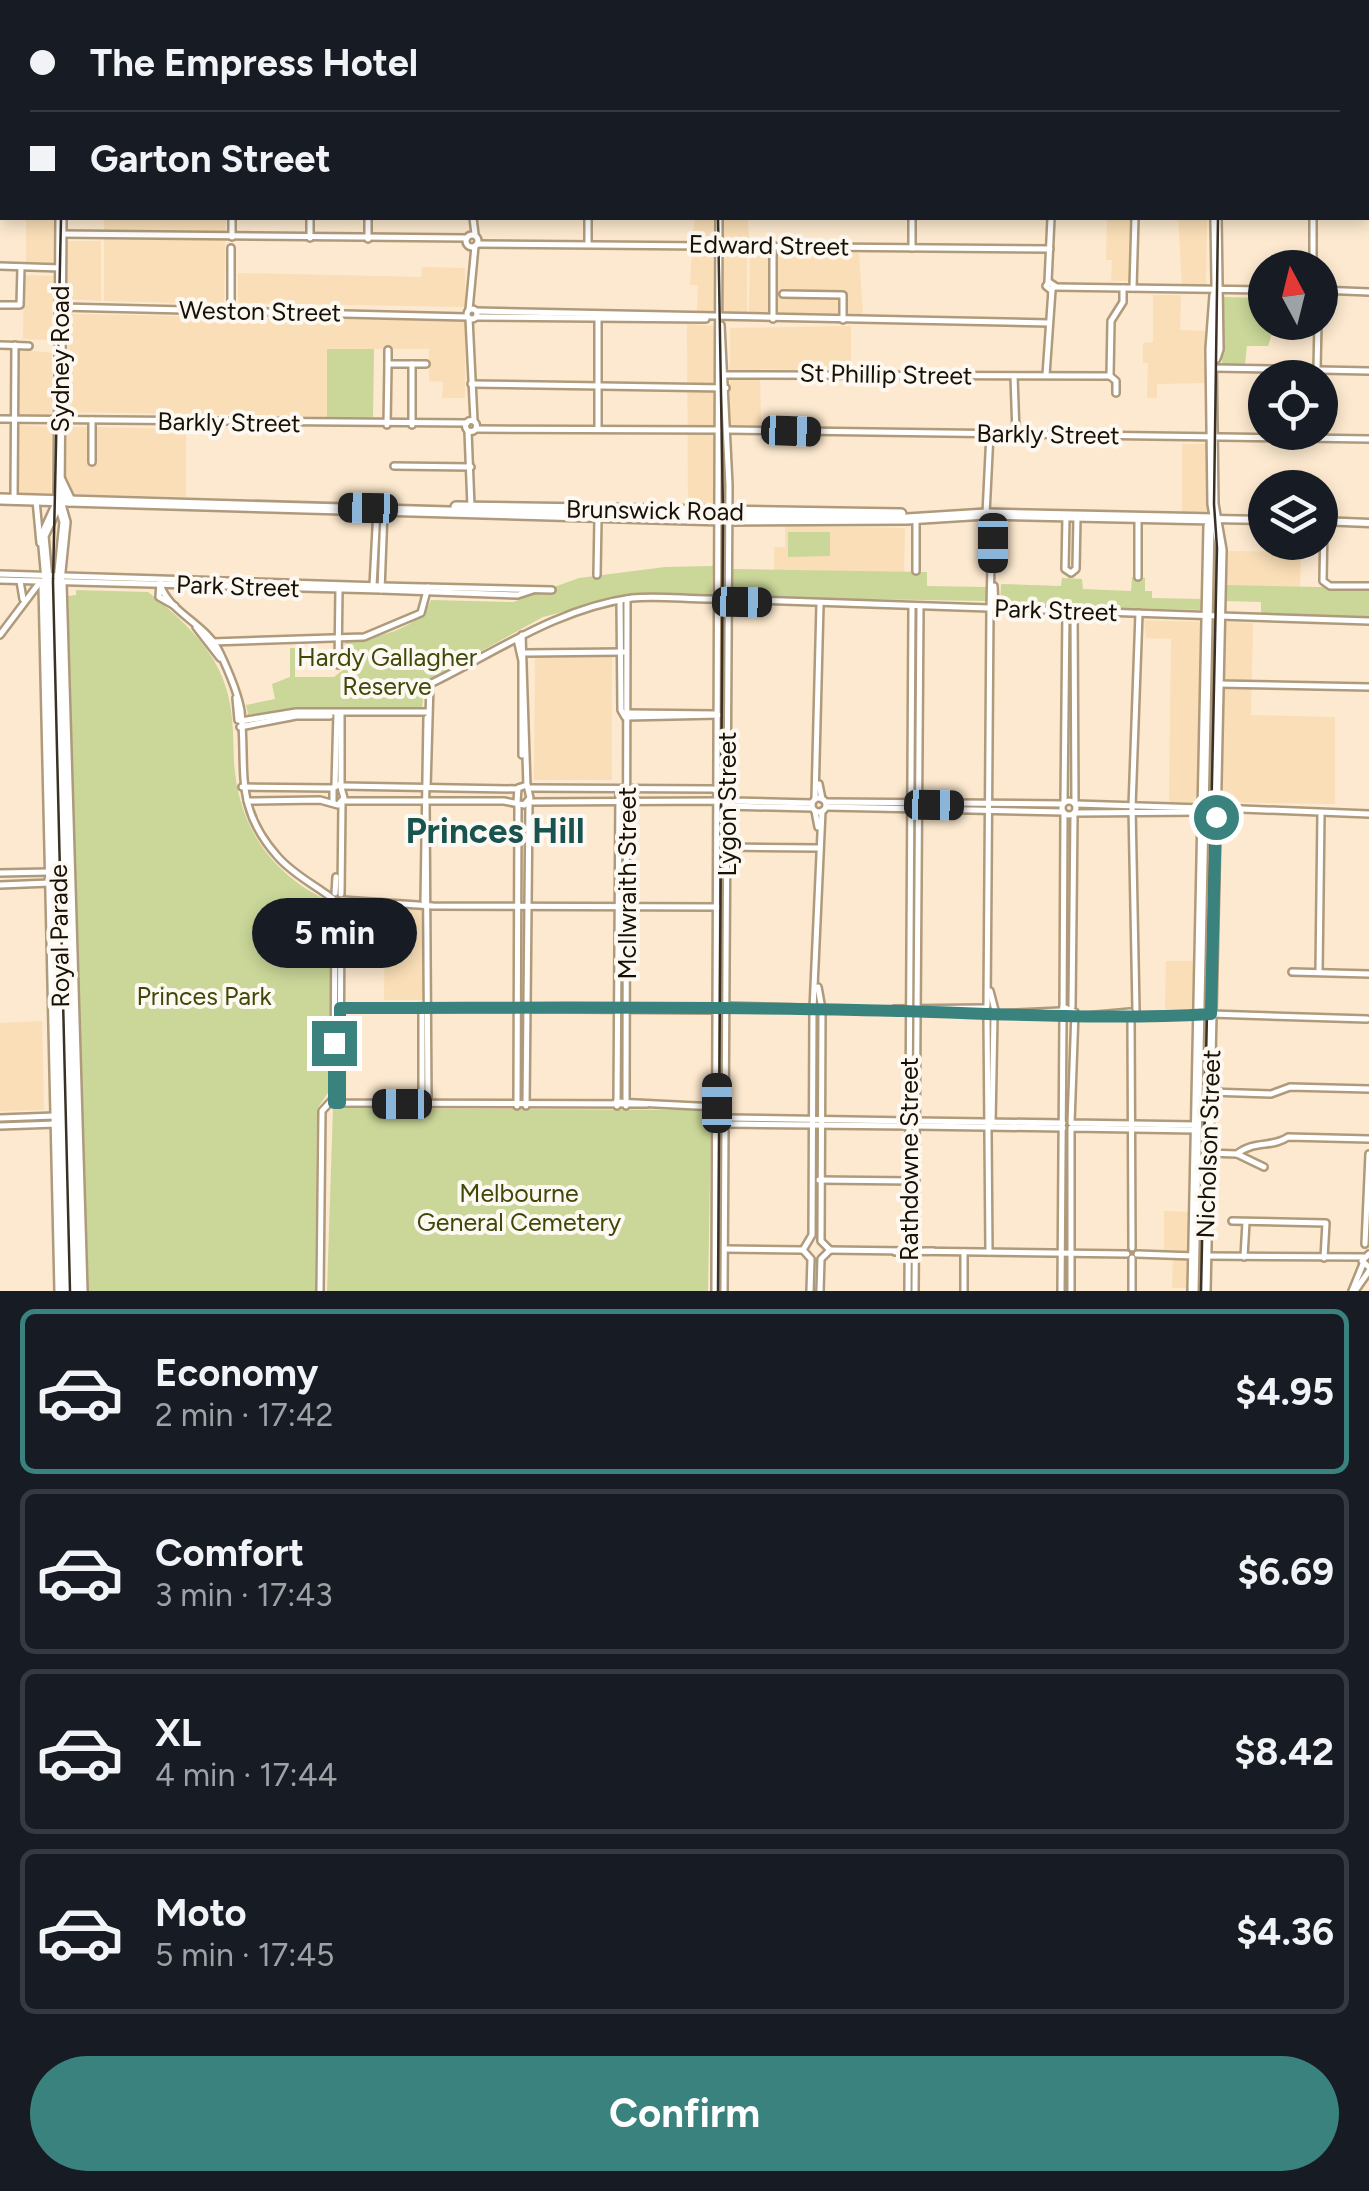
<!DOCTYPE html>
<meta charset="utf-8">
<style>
body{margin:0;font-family:Figtree,sans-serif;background:#242831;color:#f1f3f6;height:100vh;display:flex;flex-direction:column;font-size:38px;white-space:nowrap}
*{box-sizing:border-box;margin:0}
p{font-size:32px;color:#9ea1a6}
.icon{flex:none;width:55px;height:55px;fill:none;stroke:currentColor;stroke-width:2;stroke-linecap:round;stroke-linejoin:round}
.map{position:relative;height:1291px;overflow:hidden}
.sheet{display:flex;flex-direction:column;background:#171b24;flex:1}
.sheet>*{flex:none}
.top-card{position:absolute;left:0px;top:0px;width:1370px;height:220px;box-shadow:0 5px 15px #0003;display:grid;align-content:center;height:220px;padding:0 30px;background:#171b24}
.needle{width:65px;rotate:353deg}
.controls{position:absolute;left:1248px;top:250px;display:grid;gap:20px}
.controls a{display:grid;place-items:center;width:90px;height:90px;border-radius:50%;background:#171b24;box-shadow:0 5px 15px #0003;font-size:50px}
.end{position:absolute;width:45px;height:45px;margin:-22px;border:12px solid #3a827e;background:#fff;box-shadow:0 0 0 5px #fff}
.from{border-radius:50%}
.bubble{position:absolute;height:70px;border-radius:35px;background:#171b24;box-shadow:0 5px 15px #0003;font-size:32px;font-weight:700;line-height:70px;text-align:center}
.car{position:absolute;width:30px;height:60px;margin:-30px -15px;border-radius:12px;box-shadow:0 0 8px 2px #0007;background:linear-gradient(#222 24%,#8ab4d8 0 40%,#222 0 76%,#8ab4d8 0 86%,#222 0)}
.top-card b{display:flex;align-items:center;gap:35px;height:95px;font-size:38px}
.top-card b+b{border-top:2px solid #363941}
.top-card i{width:25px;height:25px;background:#f1f3f6}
ul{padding:18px 0 0;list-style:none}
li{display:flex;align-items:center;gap:30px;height:165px;margin:0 20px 15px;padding:0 10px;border:5px solid #363941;border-radius:15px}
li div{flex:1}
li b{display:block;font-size:38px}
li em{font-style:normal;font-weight:700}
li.active{border-color:#3a827e}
li>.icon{width:90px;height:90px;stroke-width:1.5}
.button{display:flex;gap:20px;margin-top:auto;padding:20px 30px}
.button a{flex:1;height:115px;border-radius:60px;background:#3a827e;color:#fff;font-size:40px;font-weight:700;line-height:115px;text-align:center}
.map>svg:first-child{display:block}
.built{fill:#f9deb7}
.green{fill:#cad799}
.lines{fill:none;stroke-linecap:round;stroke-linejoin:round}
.minor-casing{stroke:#af9a7b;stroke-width:10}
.tertiary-casing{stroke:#af9a7b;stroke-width:10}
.secondary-casing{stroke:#af9a7b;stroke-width:11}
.primary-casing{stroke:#af9a7b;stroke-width:14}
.trunk-casing{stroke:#af9a7b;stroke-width:14}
.minor{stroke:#fff;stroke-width:5}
.tertiary{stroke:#fff;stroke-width:5}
.secondary{stroke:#fff;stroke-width:6}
.primary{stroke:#fff;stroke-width:9}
.trunk{stroke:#fff;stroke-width:9}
.tram{stroke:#3a3124;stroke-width:2.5}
.route{stroke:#3a827e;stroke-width:12}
.labels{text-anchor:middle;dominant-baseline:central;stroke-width:8;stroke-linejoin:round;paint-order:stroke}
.street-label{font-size:25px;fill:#171005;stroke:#fdf9f2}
.park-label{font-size:25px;fill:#3f4807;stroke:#fdf9f2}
.district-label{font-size:35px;font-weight:bold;fill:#185350;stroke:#fdf9f2}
</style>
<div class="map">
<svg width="1369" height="1291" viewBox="0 0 1369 1291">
<rect width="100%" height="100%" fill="#fce9cf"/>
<g class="built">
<polygon points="26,218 55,218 55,263 26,262"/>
<polygon points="104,218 226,218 224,304 104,301"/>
<polygon points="695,218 748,218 749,242 692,241"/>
<polygon points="1107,218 1133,218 1132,281 1111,281 1112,260 1106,260"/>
<polygon points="1178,218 1207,218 1206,286 1182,285"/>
<polygon points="68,241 101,241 101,301 67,299"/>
<polygon points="692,250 747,252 747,315 697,314 698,285 690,285"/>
<polygon points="750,252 859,253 863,315 749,313"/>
<polygon points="422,267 465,268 465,307 238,303 238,273 421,277"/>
<polygon points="24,275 53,276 54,340 23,339"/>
<polygon points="1153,295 1181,295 1180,330 1207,331 1207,383 1157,384 1157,398 1147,398 1148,363 1143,363 1143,343 1153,342"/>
<polygon points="68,314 465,321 465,398 442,398 443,382 429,381 429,349 328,349 327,417 69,412"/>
<polygon points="687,324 716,326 716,509 688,507"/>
<polygon points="851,326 851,371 760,369 761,427 730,425 730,328"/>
<polygon points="17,349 52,353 52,415 17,415"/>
<polygon points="18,425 52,427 51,493 17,493"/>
<polygon points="67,427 88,427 89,462 94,463 95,427 186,429 186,497 71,494 66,479"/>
<polygon points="1182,444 1208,444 1207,515 1182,515"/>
<polygon points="785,526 905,528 904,572 774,570 774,547 785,547"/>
<polygon points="1227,551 1301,552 1300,587 1227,585"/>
<polygon points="1144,620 1203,622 1198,803 1169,802 1171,639 1146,638"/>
<polygon points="1224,622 1253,623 1251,715 1335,717 1335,804 1218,802"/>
<polygon points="535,653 612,653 612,780 534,780"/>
<polygon points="426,907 425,1000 384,1000 385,908"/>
<polygon points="1166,961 1198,961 1195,1009 1165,1009"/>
<polygon points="42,1021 44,1110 0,1111 0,1023"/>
<polygon points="1164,1211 1191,1212 1189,1288 1172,1288 1173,1251 1164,1250"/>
</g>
<g class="green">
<polygon points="1223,297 1265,298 1265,322 1275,324 1268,346 1247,346 1245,364 1222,364"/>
<polygon points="327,349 374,349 373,417 327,417"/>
<polygon points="788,532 830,532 830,556 788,557"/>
<path d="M713,566l-1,30 -80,-2 -89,23 -118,65 -3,27 -123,-2 -51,8 -2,-10 29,-6 -3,-15 18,-7v-29h5v29h39l9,-7 2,-30c28,0 76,-11 86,-40l82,2 66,-24 86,-11z"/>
<polygon points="733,569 927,572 927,586 986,587 986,601 733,597"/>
<polygon points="1132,577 1145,578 1145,591 1152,591 1152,598 1204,599 1204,610 1000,605 1001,584 1061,586 1062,578 1082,579 1083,589 1131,591"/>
<polygon points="1227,585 1369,588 1369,617 1261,614 1261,602 1227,601"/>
<path d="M76,590l72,2c29,23 61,51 75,87 11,28 10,55 11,84 5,65 37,111 96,139v188l-13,19 -2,182h-229l-18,-695 8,-1z"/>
<polygon points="333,1108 701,1110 711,1120 708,1291 327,1291"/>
</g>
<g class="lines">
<g class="minor-casing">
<g id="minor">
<polyline points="10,2 10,0"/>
<polyline points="123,2 123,0"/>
<polyline points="182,2 182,0"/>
<polyline points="254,2 254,0"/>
<polyline points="520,2 520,0"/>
<polyline points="594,2 594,0"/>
<polyline points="862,2 862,0"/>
<polyline points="907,2 907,0"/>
<polyline points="952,2 952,0"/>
<polyline points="1000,2 1000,0"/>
<polyline points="1057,2 1057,0"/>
<polyline points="1168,2 1168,0"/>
<polyline points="1278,2 1278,0"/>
<polyline points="1368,66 1369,15"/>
<polyline points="0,146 2,147"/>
<polyline points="232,218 232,237"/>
<polyline points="912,218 912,248"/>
<polyline points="61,234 467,238"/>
<polyline points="310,238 310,218"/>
<polyline points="368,239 368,218"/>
<polyline points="588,242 588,218"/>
<polyline points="477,244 1050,249"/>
<polyline points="1313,268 1313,218"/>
<polyline points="1048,282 1051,218"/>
<polygon points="1049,282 1055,286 1051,290 1046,286"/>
<polyline points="1054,287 1265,290"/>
<polyline points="1133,288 1135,218"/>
<polyline points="1320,290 1369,292"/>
<polyline points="783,294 843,295 843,320"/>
<polyline points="0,305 20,305 21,267"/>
<polyline points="61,307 467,317"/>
<polyline points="231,310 231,248"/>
<polyline points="476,311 1049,323"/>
<polyline points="476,317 706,319"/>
<polyline points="773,319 773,245"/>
<polyline points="0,345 29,346"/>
<polyline points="388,364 388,350"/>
<polyline points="412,364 426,364"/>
<polyline points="1214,368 1369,371"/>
<polyline points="1317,370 1318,322"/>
<polyline points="726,375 1110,376"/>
<polyline points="1046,375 1052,290"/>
<polyline points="1014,376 1016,434"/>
<polyline points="1110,376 1111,321 1123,302 1123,288"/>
<polyline points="1110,376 1116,381 1116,393"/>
<polyline points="471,384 726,388"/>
<polyline points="0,419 467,423"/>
<polyline points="92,420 92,462"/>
<polyline points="387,425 388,364 412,364 412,425"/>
<polyline points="598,427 598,318"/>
<polyline points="476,429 720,430"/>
<polyline points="727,430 1369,439"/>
<polyline points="394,466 471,467"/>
<polyline points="14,500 15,345"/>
<polyline points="36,500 40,543"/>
<polyline points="986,514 990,433"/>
<polyline points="1066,517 1065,569 1071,573 1076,569 1077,517"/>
<polyline points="1324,521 1323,581 1330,586 1369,586"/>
<polyline points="916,571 916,519"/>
<polyline points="597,575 598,518"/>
<polyline points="1138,577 1138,518"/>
<polyline points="20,581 23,599"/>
<polyline points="381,586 552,590"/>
<polyline points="381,590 518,595 533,590"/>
<polyline points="620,601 621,710 625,717"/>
<polyline points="1074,611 1075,804"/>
<polyline points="1220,616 1369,621"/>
<polyline points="0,635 40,582"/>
<polyline points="522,635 527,786"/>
<polyline points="517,639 522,661 522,755"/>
<polyline points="212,642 364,637 421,613 428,587"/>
<polyline points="526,653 624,652"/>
<polyline points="338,665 339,588"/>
<polyline points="1218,684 1369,687"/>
<polyline points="341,713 341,785"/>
<polyline points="627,713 715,714"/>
<polyline points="627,717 718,715"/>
<polyline points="241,721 296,712 428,712"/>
<polyline points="240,727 296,716 330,716"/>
<polyline points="819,784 822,799"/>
<polyline points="335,785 337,713"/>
<path d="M427,787l3,-103c66,-32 128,-76 202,-86 28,-3 58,2 86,1"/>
<polyline points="815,799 820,604"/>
<polyline points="426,801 428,1104"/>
<polyline points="1064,802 1066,611"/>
<polyline points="815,811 818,827"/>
<polyline points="727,847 818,848"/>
<polyline points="0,873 49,872"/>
<polyline points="0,885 50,883"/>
<polyline points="335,893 336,877"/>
<polyline points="341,894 342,803"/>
<polyline points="342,900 433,906 718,907"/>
<polyline points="335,901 334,1103 647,1104"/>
<polyline points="424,901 427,718"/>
<polyline points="1292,972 1369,974"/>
<polyline points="1319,972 1321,813"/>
<polyline points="818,987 822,1009 821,1241 830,1250"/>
<polyline points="990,991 996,1014"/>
<polyline points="727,1006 937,1012"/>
<polyline points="987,1006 990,609"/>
<polyline points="1063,1007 1075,1012 1071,1123 1195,1125"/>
<polyline points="1072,1007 1074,815"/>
<polyline points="339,1008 428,1008"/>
<polyline points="422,1008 422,1104"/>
<polyline points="429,1008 717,1010"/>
<polyline points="894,1009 985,1008"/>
<polyline points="1136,1010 1132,807 1139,613"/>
<polyline points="996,1014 1061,1011"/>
<polyline points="987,1016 989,1252"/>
<polyline points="1138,1016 1199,1015"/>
<polyline points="1074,1017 1130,1012"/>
<polyline points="1063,1018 1064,813"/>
<polyline points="1131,1019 1132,1248"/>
<polyline points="1209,1092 1271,1094 1290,1087 1369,1089"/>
<polyline points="616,1102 717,1107"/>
<polyline points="340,1103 341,901"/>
<polyline points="517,1106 518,804"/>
<polyline points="526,1106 529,803"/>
<polyline points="617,1106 619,790"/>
<polyline points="626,1106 627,599"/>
<polyline points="0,1118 55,1116"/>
<polyline points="726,1118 909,1121"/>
<polyline points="916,1121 1063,1123"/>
<polyline points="992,1123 994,1016"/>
<polyline points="726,1124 909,1126"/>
<polyline points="0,1126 56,1124"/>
<polyline points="916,1126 1063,1128"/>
<polyline points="1207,1153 1237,1154 1264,1167"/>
<path d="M1237,1154c17,-14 35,-6 51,-17l81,2"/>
<polyline points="819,1180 913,1181"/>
<polyline points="1232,1221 1326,1223 1324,1258"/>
<polyline points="1365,1244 1369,1154"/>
<polyline points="725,1249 802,1250"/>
<polyline points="803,1250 812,1235 813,1009 822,811"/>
<polyline points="803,1250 811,1259 810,1291"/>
<polyline points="830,1250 1127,1254"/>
<polyline points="895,1252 933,1251"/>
<polyline points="1137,1254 1194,1256"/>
<polyline points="1369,1254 1362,1261 1369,1267"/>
<polyline points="1207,1256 1364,1257"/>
<polyline points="1244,1257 1246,1222"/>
<polyline points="320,1291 322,1111 332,1100"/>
<polyline points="820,1291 821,1259 830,1250"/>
<polyline points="964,1291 964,1252"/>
<polyline points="1061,1291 1063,1018"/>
<polyline points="1071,1291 1071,1128 1195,1130"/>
<polyline points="1132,1291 1132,1258"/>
<polyline points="1352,1291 1363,1264"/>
<polyline points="1355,1291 1369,1271"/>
</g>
</g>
<g class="tertiary-casing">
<g id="tertiary">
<polyline points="721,2 721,0"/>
<polyline points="0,47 2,47"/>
<polyline points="473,218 475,234"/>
<circle cx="472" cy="241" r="6"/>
<polyline points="0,266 61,268"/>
<circle cx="472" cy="314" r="5"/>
<polyline points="469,310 475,246"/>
<polyline points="469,318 474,421"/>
<polyline points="721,325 729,485 724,1291"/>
<circle cx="471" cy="426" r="5.5"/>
<polyline points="468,431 471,507"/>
<polyline points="0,574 381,586"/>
<polyline points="0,580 381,590 384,511"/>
<polyline points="160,582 159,597 175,606"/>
<path d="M160,584c9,29 47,40 60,69 8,17 18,40 21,58 6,59 -8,96 37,146 16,18 37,28 55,42"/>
<polyline points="373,586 377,509"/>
<polyline points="994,586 995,609"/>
<polyline points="728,599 1220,616"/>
<polyline points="990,609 992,519"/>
<polyline points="196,627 220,658"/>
<polyline points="236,698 238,720"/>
<polyline points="342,786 517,789"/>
<polyline points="242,787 333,788"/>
<polyline points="529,788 713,789 732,801 811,803"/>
<circle cx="819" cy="805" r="7"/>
<circle cx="1069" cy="808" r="7"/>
<polyline points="247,801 320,800 338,805 344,798 340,784 333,788 333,802"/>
<polyline points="344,801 504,801 524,805 530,798 527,785 518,788 517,802"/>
<polyline points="529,802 718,801 727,806 811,808"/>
<polyline points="826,802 1063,804"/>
<polyline points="1076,804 1202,808"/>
<polyline points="826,807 1063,812"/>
<polyline points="1217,808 1369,814"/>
<polyline points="1076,813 1202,812"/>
<polyline points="1211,1014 1367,1019"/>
<polyline points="715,1291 719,218"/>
<polyline points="908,1291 912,607"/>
<polyline points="915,1291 920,607"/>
</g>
</g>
<g class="secondary-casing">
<g id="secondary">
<polyline points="1215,519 1265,520"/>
<polyline points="1320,521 1369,523"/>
</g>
</g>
<g class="primary-casing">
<g id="primary">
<polyline points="1219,2 1219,0"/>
<polyline points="1215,358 1218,349 1216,218"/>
<polyline points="0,499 723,520 907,519 986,514 1214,519"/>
<polyline points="456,507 901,514"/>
<polyline points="1193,1291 1209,526 1214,519"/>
<polyline points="1205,1291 1221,550 1213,504 1211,349 1215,295"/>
</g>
</g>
<g class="trunk-casing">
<g id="trunk">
<polyline points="63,2 63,0"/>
<polyline points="61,218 59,501 65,522 58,591 75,1291"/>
<polyline points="60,480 70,501"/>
<polyline points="59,501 43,536 51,623 67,1291"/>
<polyline points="61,583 82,1291"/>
<polyline points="44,585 60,1291"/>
</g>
</g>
<use href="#minor" class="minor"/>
<use href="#tertiary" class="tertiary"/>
<use href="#secondary" class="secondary"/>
<use href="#primary" class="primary"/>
<use href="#trunk" class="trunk"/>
<g class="tram">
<polyline points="64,2 64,0"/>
<polyline points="722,2 722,0"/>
<polyline points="1218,2 1218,0"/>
<polyline points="61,218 53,582 70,1291"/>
<polyline points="718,218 723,511 718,1291"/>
<polyline points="1201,1291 1217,548 1214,504 1218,218"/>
</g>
</g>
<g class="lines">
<path class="route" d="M334,1043v60h6v-95c172,0 344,-2 516,2 121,2 235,11 355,4l5,-197"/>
</g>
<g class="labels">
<g class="street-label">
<text transform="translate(769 245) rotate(1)">Edward Street</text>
<text transform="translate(260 311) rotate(1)">Weston Street</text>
<text transform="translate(60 359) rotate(-90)">Sydney Road</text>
<text transform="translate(886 374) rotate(1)">St Phillip Street</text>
<text transform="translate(229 422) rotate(1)">Barkly Street</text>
<text transform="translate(1048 434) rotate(1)">Barkly Street</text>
<text transform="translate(655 510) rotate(1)">Brunswick Road</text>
<text transform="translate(238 586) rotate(2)">Park Street</text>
<text transform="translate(1056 610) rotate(2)">Park Street</text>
<text transform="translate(727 804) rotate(-90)">Lygon Street</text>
<text transform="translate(627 883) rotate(-90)">McIlwraith Street</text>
<text transform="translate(59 936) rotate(-91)">Royal Parade</text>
<text transform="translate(1208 1144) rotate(-88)">Nicholson Street</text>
<text transform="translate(909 1159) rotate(-90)">Rathdowne Street</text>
</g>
<g class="park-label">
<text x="387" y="657">Hardy Gallagher<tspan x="387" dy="29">Reserve</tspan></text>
<text x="204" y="996">Princes Park</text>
<text x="519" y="1193">Melbourne<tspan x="519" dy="29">General Cemetery</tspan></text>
</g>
<g class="district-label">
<text x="495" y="831">Princes Hill</text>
</g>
</g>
</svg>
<div class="controls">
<a><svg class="needle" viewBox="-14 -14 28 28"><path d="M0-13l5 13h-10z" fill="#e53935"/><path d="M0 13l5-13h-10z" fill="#9ea1a6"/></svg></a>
<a><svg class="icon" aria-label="locate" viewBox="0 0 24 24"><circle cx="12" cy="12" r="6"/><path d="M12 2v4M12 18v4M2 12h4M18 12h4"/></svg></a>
<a><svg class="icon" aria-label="layers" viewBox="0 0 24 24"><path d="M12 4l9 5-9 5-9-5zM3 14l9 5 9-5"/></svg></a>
</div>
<i class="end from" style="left:1216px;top:817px"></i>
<i class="end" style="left:334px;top:1043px"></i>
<div class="bubble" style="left:252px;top:898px;width:165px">5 min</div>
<i class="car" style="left:791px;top:431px;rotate:92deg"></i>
<i class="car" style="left:368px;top:508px;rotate:271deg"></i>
<i class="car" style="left:993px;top:543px;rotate:180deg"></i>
<i class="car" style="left:742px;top:602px;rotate:91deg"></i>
<i class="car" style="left:934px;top:805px;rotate:91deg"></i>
<i class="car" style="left:717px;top:1103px;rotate:0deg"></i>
<i class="car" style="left:402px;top:1104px;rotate:270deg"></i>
<div class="top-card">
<b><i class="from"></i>The Empress Hotel</b>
<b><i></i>Garton Street</b>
</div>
</div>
<section class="sheet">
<ul>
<li class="active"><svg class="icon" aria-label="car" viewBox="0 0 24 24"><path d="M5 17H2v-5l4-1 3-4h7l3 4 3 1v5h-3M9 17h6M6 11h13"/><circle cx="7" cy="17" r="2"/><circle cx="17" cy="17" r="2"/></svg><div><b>Economy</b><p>2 min · 17:42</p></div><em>$4.95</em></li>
<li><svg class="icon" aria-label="car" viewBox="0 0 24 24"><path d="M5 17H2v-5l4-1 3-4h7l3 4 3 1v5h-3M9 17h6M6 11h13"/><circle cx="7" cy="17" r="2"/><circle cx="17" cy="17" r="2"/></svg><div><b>Comfort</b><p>3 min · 17:43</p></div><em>$6.69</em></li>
<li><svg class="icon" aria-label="car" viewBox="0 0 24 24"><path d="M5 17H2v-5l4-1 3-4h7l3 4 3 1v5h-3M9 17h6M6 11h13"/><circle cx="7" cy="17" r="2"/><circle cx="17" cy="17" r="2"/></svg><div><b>XL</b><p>4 min · 17:44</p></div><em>$8.42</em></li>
<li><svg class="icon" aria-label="car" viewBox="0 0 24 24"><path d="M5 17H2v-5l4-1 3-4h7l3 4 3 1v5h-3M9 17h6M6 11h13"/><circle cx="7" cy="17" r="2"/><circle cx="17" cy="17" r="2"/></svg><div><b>Moto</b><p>5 min · 17:45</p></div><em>$4.36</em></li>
</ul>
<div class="button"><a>Confirm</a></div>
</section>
